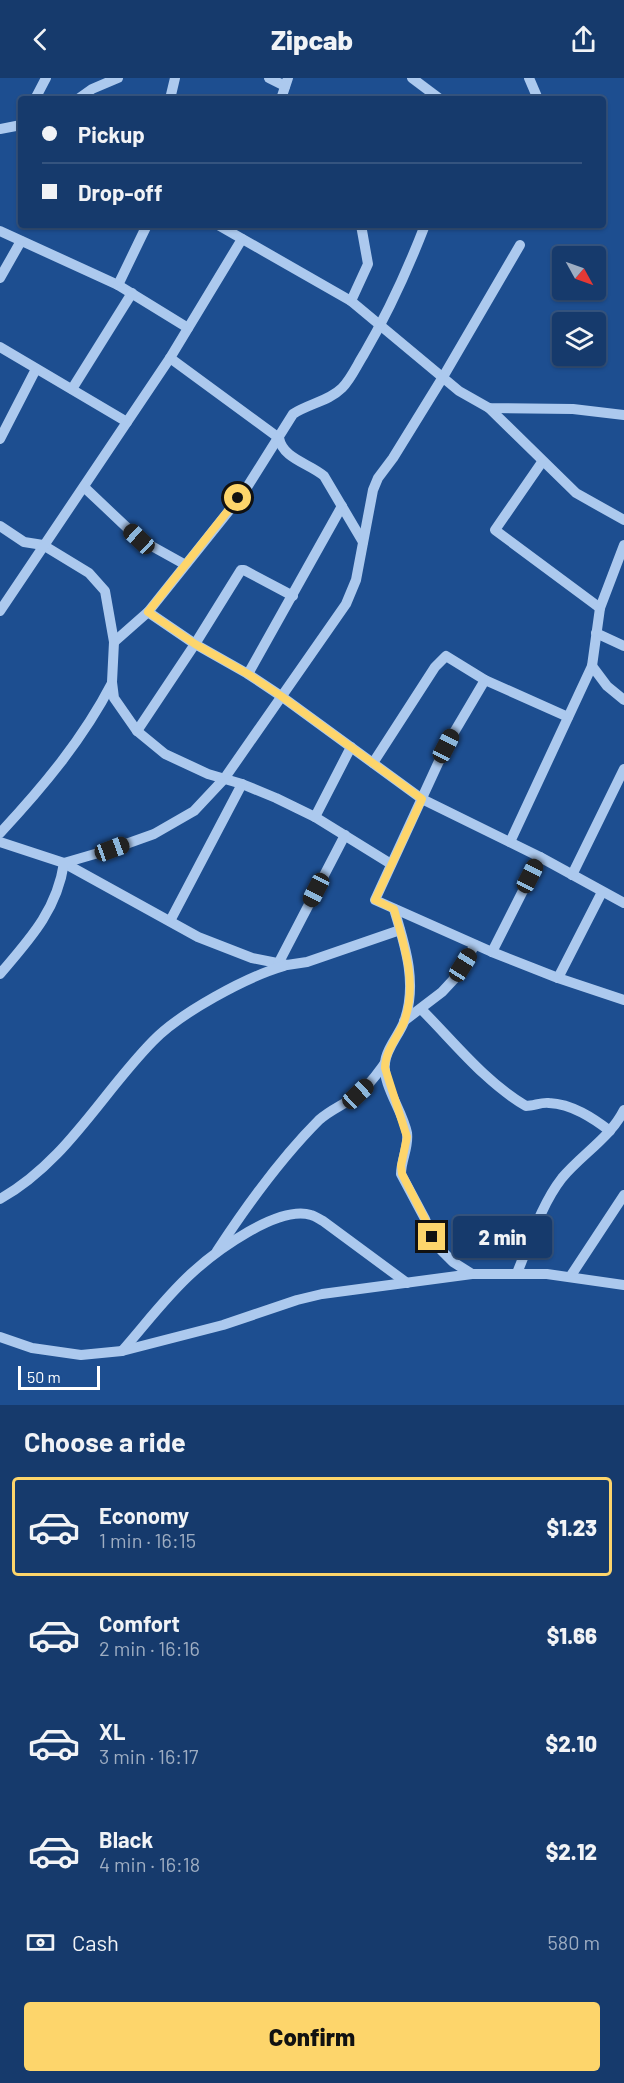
<!DOCTYPE html>
<meta charset="utf-8">
<style>
body{margin:0;font-family:Barlow,sans-serif;background:#234574;color:#f1f3f6;height:100vh;display:flex;flex-direction:column;font-size:22px;white-space:nowrap}
*{box-sizing:border-box;margin:0}
p{font-size:20px;color:#9eadc2}
.icon{flex:none;width:33px;height:33px;fill:none;stroke:currentColor;stroke-width:2;stroke-linecap:round;stroke-linejoin:round}
.map{position:relative;height:1327px;overflow:hidden}
.details{display:flex;flex-direction:column;background:#163a6c;flex:1}
.details>*{flex:none}
.guide{position:absolute;left:18px;top:18px;width:588px;height:132px;border-radius:6px;box-shadow:0 2px 4px #0004,0 0 0 2px #35547f;display:grid;align-content:center;height:132px;padding:0 24px;background:#163a6c}
.needle{width:39px;rotate:130deg}
.controls{position:absolute;left:552px;top:168px;display:grid;gap:12px}
.controls a{display:grid;place-items:center;width:54px;height:54px;border-radius:6px;background:#163a6c;box-shadow:0 2px 4px #0004,0 0 0 2px #35547f;font-size:30px}
.scale{position:absolute;left:18px;bottom:15px;width:82px;box-sizing:border-box;padding-left:6px;border:3px solid #fff;border-top:0;font-size:16px;line-height:21px;white-space:nowrap;color:#fff;-webkit-text-stroke:4px #1d4e90;paint-order:stroke}
.end{position:absolute;width:27px;height:27px;margin:-14px;border:8px solid #fdd56b;background:#111;box-shadow:0 0 0 3px #111}
.from{border-radius:50%}
.bubble{position:absolute;height:42px;border-radius:6px;background:#163a6c;box-shadow:0 2px 4px #0004,0 0 0 2px #35547f;font-size:20px;font-weight:800;line-height:42px;text-align:center}
.car{position:absolute;width:18px;height:36px;margin:-18px -9px;border-radius:8px;box-shadow:0 0 4px 2px #0007;background:linear-gradient(#222 24%,#8ab4d8 0 40%,#222 0 76%,#8ab4d8 0 86%,#222 0)}
.guide b{display:flex;align-items:center;gap:21px;height:57px;font-size:22px}
.guide b+b{border-top:2px solid #35547f}
.guide i{width:15px;height:15px;background:#f1f3f6}
ul{padding:0;list-style:none}
li{display:flex;align-items:center;gap:18px;height:99px;margin:0 12px 9px;padding:0 12px;border:3px solid transparent;border-radius:6px}
li div{flex:1}
li b{display:block;font-size:22px}
li em{font-style:normal;font-weight:800}
li.selected{border-color:#fdd56b}
li>.icon{width:54px;height:54px;stroke-width:1.5}
h2{padding:0 24px;font-size:27px;line-height:72px}
.pay{display:flex;align-items:center;gap:15px;height:66px;padding:0 24px;font-size:22px}
.pay p{margin-inline-start:auto}
.primary-button{display:flex;gap:12px;margin-top:auto;padding:12px 24px}
.primary-button a{flex:1;height:69px;border-radius:6px;background:#fdd56b;color:#111;font-size:24px;font-weight:800;line-height:69px;text-align:center}
header{display:flex;justify-content:space-between;align-items:center;height:78px;padding:0 24px;background:#163a6c;font-size:27px;font-weight:800}
.map>svg:first-child{display:block}
.lines{fill:none;stroke-linecap:round;stroke-linejoin:round}
.minor{stroke:#acc9ee;stroke-width:10}
.route{stroke:#fdd56b;stroke-width:8}
</style>
<header><svg class="icon" aria-label="back" viewBox="0 0 24 24"><path d="M15 5l-7 7 7 7"/></svg>Zipcab<svg class="icon" aria-label="share" viewBox="0 0 24 24"><path d="M12 15V3M7 8l5-5 5 5M5 13v7h14v-7"/></svg></header>
<div class="map">
<svg width="624" height="1327" viewBox="0 0 624 1327">
<rect width="100%" height="100%" fill="#1d4e90"/>
<g class="lines">
<g class="minor">
<polyline points="269,0 285,8"/>
<polyline points="412,0 440,21"/>
<polyline points="529,0 538,21"/>
<polyline points="35,21 46,0"/>
<polyline points="78,21 92,11 118,0"/>
<polyline points="170,21 175,0"/>
<polyline points="281,21 288,0"/>
<polyline points="0,51 21,47"/>
<polyline points="218,147 351,223 459,313 489,330 573,331 624,337"/>
<polyline points="0,153 118,207 188,250"/>
<polyline points="0,200 21,163"/>
<polyline points="118,207 147,147"/>
<polyline points="351,223 368,186 361,147"/>
<polyline points="0,269 127,344"/>
<path d="M170,280l109,80c4,21 30,25 45,38l39,66"/>
<polyline points="72,311 132,215"/>
<polyline points="489,330 576,415 624,442"/>
<polyline points="0,361 36,291"/>
<polyline points="542,384 495,452 600,530"/>
<polyline points="84,409 139,461 184,486"/>
<polyline points="0,448 24,464 43,467 89,495 105,513 114,564 112,604 114,620 137,653 165,676 208,696 242,706 276,720 315,739 391,786"/>
<polyline points="0,533 170,280 242,161"/>
<polyline points="148,534 195,566 248,596 281,618 422,721 540,779 624,825"/>
<polyline points="596,555 624,568"/>
<path d="M114,564l34,-30 96,-120 49,-78c15,-10 36,-13 49,-26 9,-9 15,-23 22,-34 24,-41 44,-85 61,-129"/>
<polyline points="592,588 607,608 624,622"/>
<polyline points="248,596 342,428"/>
<polyline points="485,602 446,668 375,822 492,874 558,900 624,922"/>
<polyline points="137,653 195,566 241,492 244,492 293,518"/>
<polyline points="373,685 435,589 446,578 485,602 568,639"/>
<polyline points="315,739 351,669"/>
<path d="M0,755c43,-46 83,-94 112,-150"/>
<polyline points="0,764 64,785 198,859 252,880 287,887 307,884 400,852"/>
<polyline points="510,764 592,588 600,530 624,467"/>
<polyline points="572,797 624,691"/>
<path d="M394,831c11,36 24,75 10,113 -5,13 -18,27 -19,41 -3,22 18,48 22,70 2,14 -6,27 -6,41l24,45 7,18 9,13 12,12 19,12"/>
<polyline points="170,843 242,706"/>
<polyline points="492,874 540,779"/>
<polyline points="278,886 345,757"/>
<path d="M0,896c30,-35 57,-64 64,-111l48,-14 42,-15 40,-23 30,-32 122,-175 10,-24 17,-90 5,-12 15,-20 50,-81 77,-132"/>
<polyline points="558,900 602,814"/>
<path d="M421,931c33,33 64,73 105,97 8,0 15,-4 23,-3 23,1 44,15 61,28"/>
<polyline points="404,943 442,914 455,900 475,867"/>
<path d="M0,1121c66,-37 101,-105 153,-158 27,-28 93,-64 131,-75"/>
<path d="M217,1173c30,-46 63,-92 102,-131 12,-11 27,-16 39,-26 11,-8 19,-20 27,-31"/>
<path d="M517,1195c13,-31 24,-68 45,-95 20,-24 48,-40 62,-68"/>
<polyline points="570,1199 624,1117"/>
<polyline points="0,1259 32,1270 81,1277 122,1273 223,1247 297,1222 322,1216 472,1196 547,1196 624,1207"/>
<path d="M122,1273c23,-26 45,-56 71,-79 23,-21 85,-67 118,-57 4,1 8,4 12,6l84,62"/>
</g>
</g>
<g class="lines">
<path class="route" d="M238,420l-90,114 47,32 53,30 33,22 141,103 -47,101 19,9c10,36 24,75 10,113 -6,15 -19,29 -19,46l22,69 -6,29 1,8 23,45 7,18"/>
</g>
</svg>
<div class="controls">
<a><svg class="needle" viewBox="-14 -14 28 28"><path d="M0-13l5 13h-10z" fill="#e53935"/><path d="M0 13l5-13h-10z" fill="#9eadc2"/></svg></a>
<a><svg class="icon" aria-label="layers" viewBox="0 0 24 24"><path d="M12 4l9 5-9 5-9-5zM3 14l9 5 9-5"/></svg></a>
</div>
<div class="scale">50 m</div>
<i class="end from" style="left:238px;top:420px"></i>
<i class="end" style="left:432px;top:1159px"></i>
<div class="bubble" style="left:453px;top:1138px;width:99px">2 min</div>
<i class="car" style="left:139px;top:461px;rotate:313deg"></i>
<i class="car" style="left:446px;top:668px;rotate:27deg"></i>
<i class="car" style="left:112px;top:771px;rotate:70deg"></i>
<i class="car" style="left:530px;top:798px;rotate:27deg"></i>
<i class="car" style="left:316px;top:812px;rotate:207deg"></i>
<i class="car" style="left:463px;top:887px;rotate:32deg"></i>
<i class="car" style="left:358px;top:1016px;rotate:47deg"></i>
<div class="guide">
<b><i class="from"></i>Pickup</b>
<b><i></i>Drop-off</b>
</div>
</div>
<section class="details">
<h2>Choose a ride</h2>
<ul>
<li class="selected"><svg class="icon" aria-label="car" viewBox="0 0 24 24"><path d="M5 17H2v-5l4-1 3-4h7l3 4 3 1v5h-3M9 17h6M6 11h13"/><circle cx="7" cy="17" r="2"/><circle cx="17" cy="17" r="2"/></svg><div><b>Economy</b><p>1 min · 16:15</p></div><em>$1.23</em></li>
<li><svg class="icon" aria-label="car" viewBox="0 0 24 24"><path d="M5 17H2v-5l4-1 3-4h7l3 4 3 1v5h-3M9 17h6M6 11h13"/><circle cx="7" cy="17" r="2"/><circle cx="17" cy="17" r="2"/></svg><div><b>Comfort</b><p>2 min · 16:16</p></div><em>$1.66</em></li>
<li><svg class="icon" aria-label="car" viewBox="0 0 24 24"><path d="M5 17H2v-5l4-1 3-4h7l3 4 3 1v5h-3M9 17h6M6 11h13"/><circle cx="7" cy="17" r="2"/><circle cx="17" cy="17" r="2"/></svg><div><b>XL</b><p>3 min · 16:17</p></div><em>$2.10</em></li>
<li><svg class="icon" aria-label="car" viewBox="0 0 24 24"><path d="M5 17H2v-5l4-1 3-4h7l3 4 3 1v5h-3M9 17h6M6 11h13"/><circle cx="7" cy="17" r="2"/><circle cx="17" cy="17" r="2"/></svg><div><b>Black</b><p>4 min · 16:18</p></div><em>$2.12</em></li>
</ul>
<div class="pay"><svg class="icon" aria-label="cash" viewBox="0 0 24 24"><path d="M3 7h18v10H3z"/><circle cx="12" cy="12" r="2"/></svg>Cash<p>580 m</p></div>
<div class="primary-button"><a>Confirm</a></div>
</section>
